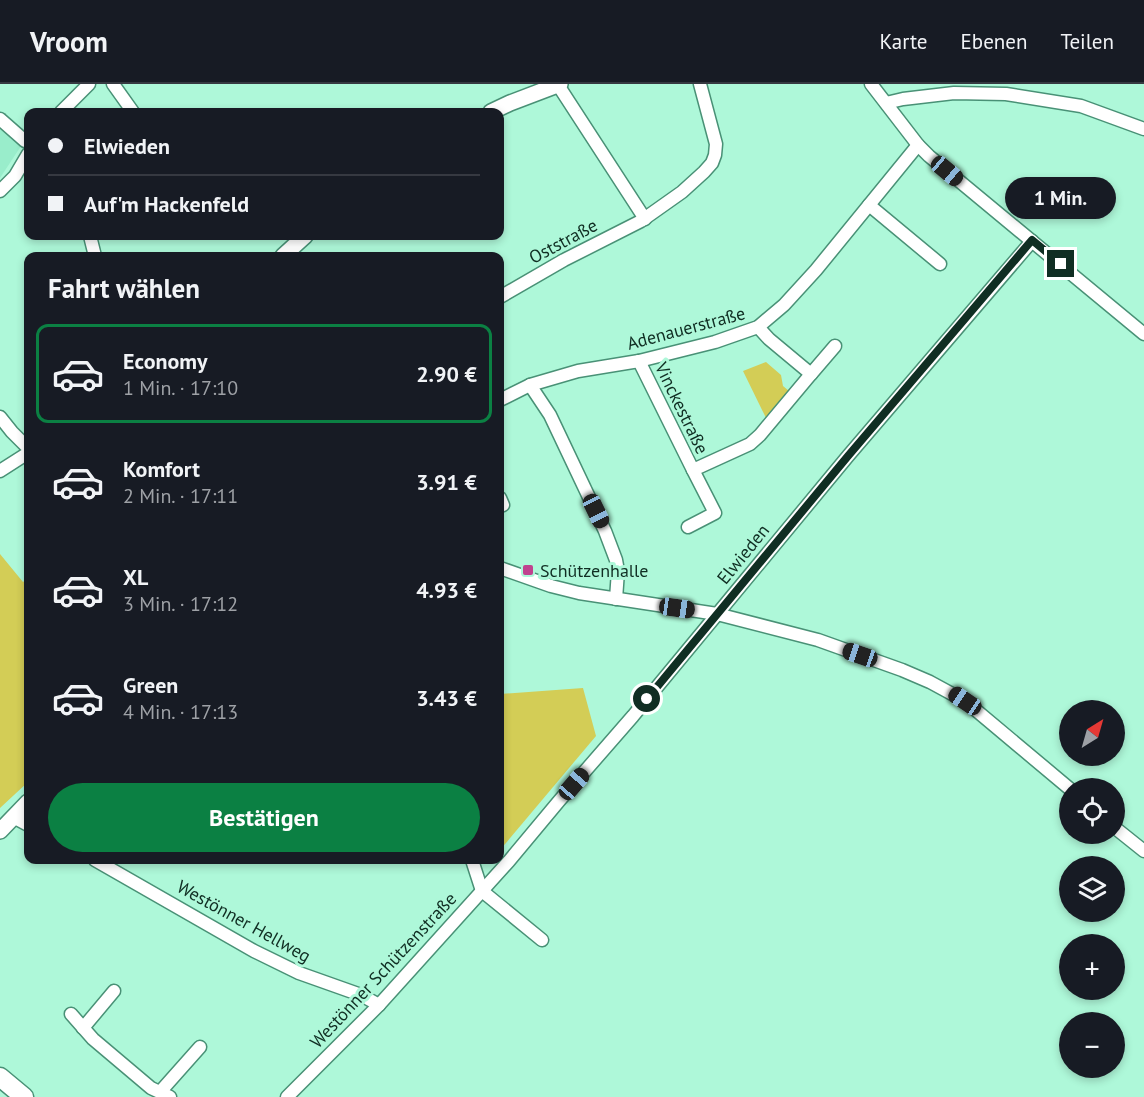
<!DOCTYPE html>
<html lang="de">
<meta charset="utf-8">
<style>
body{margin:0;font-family:"PT Sans",sans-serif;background:#242831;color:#f1f3f6;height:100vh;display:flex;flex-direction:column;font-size:22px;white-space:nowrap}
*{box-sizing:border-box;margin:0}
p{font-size:20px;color:#9ea1a6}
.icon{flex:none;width:33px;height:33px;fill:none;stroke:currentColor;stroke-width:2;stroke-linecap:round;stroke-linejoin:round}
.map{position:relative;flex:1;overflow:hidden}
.sheet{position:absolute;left:24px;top:168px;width:480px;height:612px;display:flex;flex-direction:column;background:#171b24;border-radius:12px;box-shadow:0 3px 9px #0003}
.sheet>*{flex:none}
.banner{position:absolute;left:24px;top:24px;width:480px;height:132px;border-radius:12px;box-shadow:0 3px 9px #0003;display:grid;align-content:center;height:132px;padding:0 24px;background:#171b24}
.needle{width:39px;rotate:37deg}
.tools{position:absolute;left:1059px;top:616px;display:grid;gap:12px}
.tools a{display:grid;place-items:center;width:66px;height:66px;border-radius:50%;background:#171b24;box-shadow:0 3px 9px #0003;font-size:30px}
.end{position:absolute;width:27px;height:27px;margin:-14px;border:8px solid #102e23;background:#fff;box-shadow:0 0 0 3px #fff}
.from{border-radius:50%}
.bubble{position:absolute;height:42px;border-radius:21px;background:#171b24;box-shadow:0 3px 9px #0003;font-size:20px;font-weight:800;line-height:42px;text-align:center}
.car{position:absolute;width:18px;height:36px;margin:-18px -9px;border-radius:8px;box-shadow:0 0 4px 2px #0007;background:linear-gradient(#222 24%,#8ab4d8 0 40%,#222 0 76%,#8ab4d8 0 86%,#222 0)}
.banner b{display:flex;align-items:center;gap:21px;height:57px;font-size:22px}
.banner b+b{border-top:2px solid #363941}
.banner i{width:15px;height:15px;background:#f1f3f6}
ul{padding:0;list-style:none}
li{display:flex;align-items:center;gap:18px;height:99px;margin:0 12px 9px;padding:0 12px;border:3px solid transparent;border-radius:12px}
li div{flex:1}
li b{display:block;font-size:22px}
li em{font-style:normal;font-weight:800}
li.selected{border-color:#0b8043}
li>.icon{width:54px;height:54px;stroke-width:1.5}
h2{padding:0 24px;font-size:27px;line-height:72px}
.button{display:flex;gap:12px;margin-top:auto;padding:12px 24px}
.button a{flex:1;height:69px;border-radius:36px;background:#0b8043;color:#fff;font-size:24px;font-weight:800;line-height:69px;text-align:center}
header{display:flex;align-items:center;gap:36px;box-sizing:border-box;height:84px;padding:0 30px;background:#171b24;border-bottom:2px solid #363941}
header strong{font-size:28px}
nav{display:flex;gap:33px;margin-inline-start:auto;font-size:21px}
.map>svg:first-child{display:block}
.built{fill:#99edcb}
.green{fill:#d3cd56}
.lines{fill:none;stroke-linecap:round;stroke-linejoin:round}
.minor-casing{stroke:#499176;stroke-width:15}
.tertiary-casing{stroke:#499176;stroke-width:18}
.secondary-casing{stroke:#499176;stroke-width:21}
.minor{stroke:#fff;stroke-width:12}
.tertiary{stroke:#fff;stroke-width:15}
.secondary{stroke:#fff;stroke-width:18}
.route{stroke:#102e23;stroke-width:8}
.poi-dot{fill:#c0428f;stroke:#aef8d9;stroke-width:2}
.labels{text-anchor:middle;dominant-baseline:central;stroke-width:6;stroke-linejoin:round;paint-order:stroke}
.street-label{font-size:18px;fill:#102e23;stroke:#aef8d9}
.poi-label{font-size:18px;fill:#102e23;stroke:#aef8d9;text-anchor:start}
</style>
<header>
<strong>Vroom</strong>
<nav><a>Karte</a><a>Ebenen</a><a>Teilen</a></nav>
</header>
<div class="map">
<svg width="1144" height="1013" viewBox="0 0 1144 1013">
<rect width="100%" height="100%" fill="#aef8d9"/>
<polygon class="built" points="0,39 23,59 0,94"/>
<g class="green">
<polygon points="766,278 781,291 783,302 789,307 766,334 743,287"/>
<polygon points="0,470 23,498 28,494 28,698 0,724"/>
<polygon points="583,604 596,652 500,766 500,610"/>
</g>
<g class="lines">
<g class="minor-casing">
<g id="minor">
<polyline points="113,0 133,28"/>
<polyline points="871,0 918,61 929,72 1144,250"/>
<polyline points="558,1 645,135"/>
<polyline points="886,19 903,15 954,9 1006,10 1081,22 1144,45"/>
<polyline points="61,28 89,0"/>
<polyline points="0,35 25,57"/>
<polyline points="0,107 15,92 28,70"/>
<polyline points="869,121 940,180"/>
<polyline points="90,152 95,172"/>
<polyline points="500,213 564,176 641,137 682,108 704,88 712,79 715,71 716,60 700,0"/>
<polyline points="639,277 693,386"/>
<polyline points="811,290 835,262"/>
<polyline points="530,301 550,331 605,447 616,476 618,487 616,515"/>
<polyline points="500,316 530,301 578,287 639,277 715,258 758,243 784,221 816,186 918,61"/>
<polyline points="0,333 12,348 28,364"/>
<polyline points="0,387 28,369"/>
<polyline points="500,414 503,421"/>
<polyline points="688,443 715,429 693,386 750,360 760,351 811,290 769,255 758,243"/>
<polyline points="500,484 551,502 579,509 717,530 818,556 902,586 930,598 965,617 1070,705"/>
<polyline points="13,733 28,741"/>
<polyline points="1114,743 1144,767"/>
<polyline points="95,776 254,867 299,889 361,911 379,921"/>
<polyline points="472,776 482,807"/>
<polyline points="482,807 542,856"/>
<polyline points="71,930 93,955 151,1004 170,1013"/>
<polyline points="83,944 114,907"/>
<polyline points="160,1008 200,963"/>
<polyline points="287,1013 379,921 509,777 559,717 633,632 848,372 1032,157"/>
</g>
</g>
<g class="tertiary-casing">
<g id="tertiary">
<polyline points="491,28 510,19 560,0"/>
<polyline points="283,172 305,152"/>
<polyline points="0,747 28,718"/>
</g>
</g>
<g class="secondary-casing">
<polyline id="secondary" points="0,993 24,1013"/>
</g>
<use href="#minor" class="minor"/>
<use href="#tertiary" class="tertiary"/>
<use href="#secondary" class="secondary"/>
</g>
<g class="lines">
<polyline class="route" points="647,615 848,372 1032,156 1061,180"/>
</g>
<rect class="poi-dot" x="522" y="480" width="12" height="12" rx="3"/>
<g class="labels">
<g class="street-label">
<text transform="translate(563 157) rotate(-28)">Oststraße</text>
<text transform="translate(686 244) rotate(-15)">Adenauerstraße</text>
<text transform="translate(682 324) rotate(64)">Vinckestraße</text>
<text transform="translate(743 470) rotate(-51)">Elwieden</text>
<text transform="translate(244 837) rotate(29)">Westönner Hellweg</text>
<text transform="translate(383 886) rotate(-47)">Westönner Schützenstraße</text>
</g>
<g class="poi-label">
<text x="540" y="486">Schützenhalle</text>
</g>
</g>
</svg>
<div class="tools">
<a><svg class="needle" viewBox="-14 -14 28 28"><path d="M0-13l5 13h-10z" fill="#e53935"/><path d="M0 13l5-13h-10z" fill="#9ea1a6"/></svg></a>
<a><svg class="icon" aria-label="locate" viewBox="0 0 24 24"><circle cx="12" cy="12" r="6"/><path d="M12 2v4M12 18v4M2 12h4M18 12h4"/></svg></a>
<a><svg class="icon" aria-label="layers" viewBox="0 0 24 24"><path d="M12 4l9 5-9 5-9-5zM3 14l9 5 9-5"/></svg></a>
<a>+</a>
<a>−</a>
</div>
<i class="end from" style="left:647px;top:615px"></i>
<i class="end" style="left:1061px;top:180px"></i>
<div class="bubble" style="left:1005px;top:93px;width:111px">1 Min.</div>
<i class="car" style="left:947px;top:87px;rotate:130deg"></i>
<i class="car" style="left:596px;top:427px;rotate:154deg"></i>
<i class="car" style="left:677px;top:524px;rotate:98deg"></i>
<i class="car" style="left:860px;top:571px;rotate:289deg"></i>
<i class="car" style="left:965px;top:617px;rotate:304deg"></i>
<i class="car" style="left:574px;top:700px;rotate:41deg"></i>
<div class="banner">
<b><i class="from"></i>Elwieden</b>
<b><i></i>Auf'm Hackenfeld</b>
</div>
<section class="sheet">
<h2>Fahrt wählen</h2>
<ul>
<li class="selected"><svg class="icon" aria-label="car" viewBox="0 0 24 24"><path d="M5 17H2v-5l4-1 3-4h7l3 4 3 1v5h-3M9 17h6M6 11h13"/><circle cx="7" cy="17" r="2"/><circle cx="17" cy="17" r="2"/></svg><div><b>Economy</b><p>1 Min. · 17:10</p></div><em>2.90 €</em></li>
<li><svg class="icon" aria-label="car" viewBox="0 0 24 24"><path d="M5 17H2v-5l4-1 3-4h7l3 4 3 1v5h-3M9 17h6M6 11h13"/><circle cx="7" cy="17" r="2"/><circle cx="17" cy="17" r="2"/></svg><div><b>Komfort</b><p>2 Min. · 17:11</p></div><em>3.91 €</em></li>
<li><svg class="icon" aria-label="car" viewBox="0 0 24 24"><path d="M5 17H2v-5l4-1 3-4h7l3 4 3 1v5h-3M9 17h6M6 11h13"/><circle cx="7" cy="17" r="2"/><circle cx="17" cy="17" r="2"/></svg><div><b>XL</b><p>3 Min. · 17:12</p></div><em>4.93 €</em></li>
<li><svg class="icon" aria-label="car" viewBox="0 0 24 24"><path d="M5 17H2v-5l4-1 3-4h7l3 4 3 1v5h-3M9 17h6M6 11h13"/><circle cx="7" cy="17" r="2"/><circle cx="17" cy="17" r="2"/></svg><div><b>Green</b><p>4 Min. · 17:13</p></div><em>3.43 €</em></li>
</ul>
<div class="button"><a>Bestätigen</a></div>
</section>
</div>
